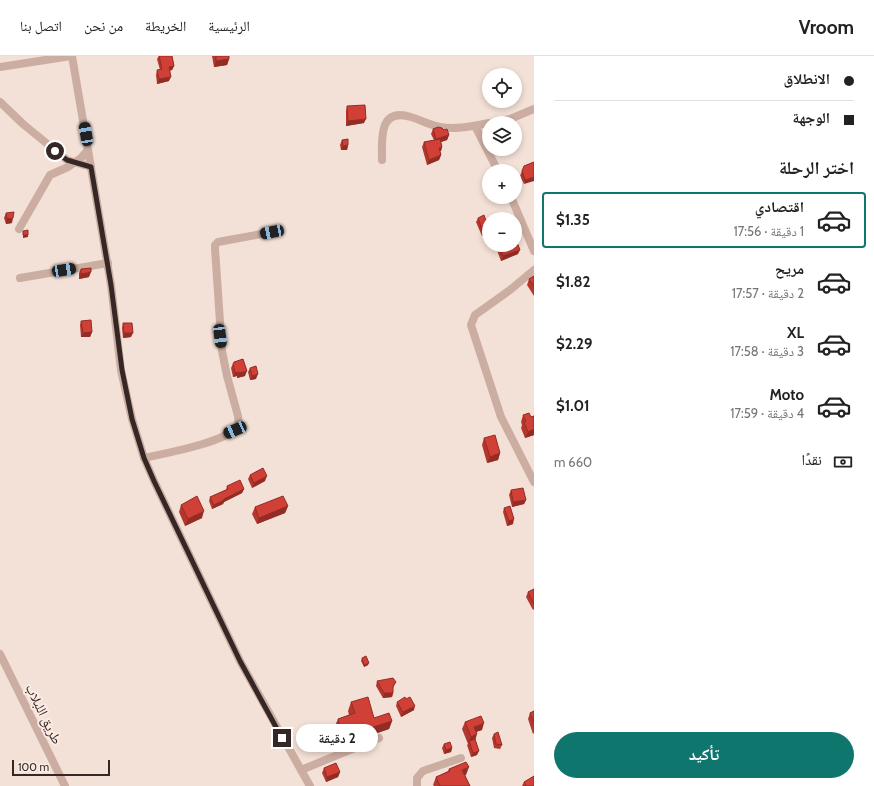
<!DOCTYPE html>
<html lang="ar">
<meta charset="utf-8">
<style>
body{margin:0;font-family:Cabin,"Noto Naskh Arabic",sans-serif;background:#f2f2f2;color:#222;direction:rtl;height:100vh;display:flex;flex-direction:column;font-size:15px;white-space:nowrap}
*{box-sizing:border-box;margin:0}
p{font-size:13px;color:#767676}
.icon{flex:none;width:22px;height:22px;fill:none;stroke:currentColor;stroke-width:2;stroke-linecap:round;stroke-linejoin:round}
.map{position:relative;flex:1;overflow:hidden;direction:ltr}
.sheet{display:flex;flex-direction:column;background:#fff;width:340px}
.sheet>*{flex:none}
.banner{display:grid;align-content:center;height:88px;padding:0 20px;background:#fff}
.fabs{position:absolute;left:482px;top:12px;display:grid;gap:8px}
.fabs a{display:grid;place-items:center;width:40px;height:40px;border-radius:50%;background:#fff;box-shadow:0 2px 6px #0003;font-size:20px}
.scale{position:absolute;left:12px;bottom:10px;width:98px;box-sizing:border-box;padding-left:4px;border:2px solid #352725;border-top:0;font-size:11px;line-height:14px;white-space:nowrap;color:#352725;-webkit-text-stroke:3px #fbebe3;paint-order:stroke}
.end{position:absolute;width:18px;height:18px;margin:-9px;border:5px solid #352725;background:#fff;box-shadow:0 0 0 2px #fff}
.from{border-radius:50%}
.bubble{position:absolute;height:28px;border-radius:14px;background:#fff;box-shadow:0 2px 6px #0003;font-size:13px;font-weight:700;line-height:28px;text-align:center;direction:rtl}
.car{position:absolute;width:12px;height:24px;margin:-12px -6px;border-radius:5px;box-shadow:0 0 3px 1px #0007;background:linear-gradient(#222 24%,#8ab4d8 0 40%,#222 0 76%,#8ab4d8 0 86%,#222 0)}
.banner b{display:flex;align-items:center;gap:14px;height:38px;font-size:15px}
.banner b+b{border-top:1px solid #e0e0e0}
.banner i{width:10px;height:10px;background:#222}
ul{padding:0;list-style:none}
li{display:flex;align-items:center;gap:12px;height:56px;margin:0 8px 6px;padding:0 12px;border:2px solid transparent;border-radius:4px}
li div{flex:1}
li b{display:block;font-size:15px}
li em{font-style:normal;font-weight:700}
li.selected{border-color:#0f766e}
li>.icon{width:36px;height:36px;stroke-width:1.5}
h2{padding:0 20px;font-size:18px;line-height:48px}
.pay{display:flex;align-items:center;gap:10px;height:44px;padding:0 20px;font-size:15px}
.pay p{margin-inline-start:auto}
.action{display:flex;gap:8px;margin-top:auto;padding:8px 20px}
.action a{flex:1;height:46px;border-radius:24px;background:#0f766e;color:#fff;font-size:16px;font-weight:700;line-height:46px;text-align:center}
header{display:flex;align-items:center;gap:24px;box-sizing:border-box;height:56px;padding:0 20px;background:#fff;border-bottom:1px solid #e0e0e0}
header strong{font-size:19px}
nav{display:flex;gap:22px;margin-inline-start:auto;font-size:14px}
main{display:flex;flex:1;min-height:0}
.map>svg:first-child{display:block}
.lines{fill:none;stroke-linecap:round;stroke-linejoin:round}
.minor{stroke:#ccada1;stroke-width:8}
.wall{fill:#b4372e}
.shaded-wall{fill:#922d26}
.building{fill:#d14036;stroke:#922d26}
.route{stroke:#352725;stroke-width:5}
.labels{text-anchor:middle;dominant-baseline:central;stroke-width:4;stroke-linejoin:round;paint-order:stroke}
.street-label{font-size:14px;fill:#352725;stroke:#fbebe3}
</style>
<header>
<strong>Vroom</strong>
<nav><a>الرئيسية</a><a>الخريطة</a><a>من نحن</a><a>اتصل بنا</a></nav>
</header>
<main>
<section class="sheet">
<div class="banner">
<b><i class="from"></i>الانطلاق</b>
<b><i></i>الوجهة</b>
</div>
<h2>اختر الرحلة</h2>
<ul>
<li class="selected"><svg class="icon" aria-label="car" viewBox="0 0 24 24"><path d="M5 17H2v-5l4-1 3-4h7l3 4 3 1v5h-3M9 17h6M6 11h13"/><circle cx="7" cy="17" r="2"/><circle cx="17" cy="17" r="2"/></svg><div><b>اقتصادي</b><p>1 دقيقة · 17:56</p></div><em>$1.35</em></li>
<li><svg class="icon" aria-label="car" viewBox="0 0 24 24"><path d="M5 17H2v-5l4-1 3-4h7l3 4 3 1v5h-3M9 17h6M6 11h13"/><circle cx="7" cy="17" r="2"/><circle cx="17" cy="17" r="2"/></svg><div><b>مريح</b><p>2 دقيقة · 17:57</p></div><em>$1.82</em></li>
<li><svg class="icon" aria-label="car" viewBox="0 0 24 24"><path d="M5 17H2v-5l4-1 3-4h7l3 4 3 1v5h-3M9 17h6M6 11h13"/><circle cx="7" cy="17" r="2"/><circle cx="17" cy="17" r="2"/></svg><div><b>XL</b><p>3 دقيقة · 17:58</p></div><em>$2.29</em></li>
<li><svg class="icon" aria-label="car" viewBox="0 0 24 24"><path d="M5 17H2v-5l4-1 3-4h7l3 4 3 1v5h-3M9 17h6M6 11h13"/><circle cx="7" cy="17" r="2"/><circle cx="17" cy="17" r="2"/></svg><div><b>Moto</b><p>4 دقيقة · 17:59</p></div><em>$1.01</em></li>
</ul>
<div class="pay"><svg class="icon" aria-label="cash" viewBox="0 0 24 24"><path d="M3 7h18v10H3z"/><circle cx="12" cy="12" r="2"/></svg>نقدًا<p>660 m</p></div>
<div class="action"><a>تأكيد</a></div>
</section>
<div class="map">
<svg width="534" height="730" viewBox="0 0 534 730">
<rect width="100%" height="100%" fill="#f3e0d6"/>
<g class="lines">
<g class="minor">
<polyline points="72,0 111,229 121,314 132,363 144,402 154,425 240,605 310,730"/>
<polyline points="0,11 71,0"/>
<polyline points="0,46 23,68 67,104 91,111"/>
<polyline points="491,67 510,63 534,53"/>
<polyline points="475,70 498,115"/>
<path d="M382,104c0,-20 -4,-53 29,-43 10,3 18,8 29,10 16,3 33,-1 49,-4"/>
<polyline points="511,141 534,195"/>
<polyline points="19,173 50,119 68,111 81,102 88,94"/>
<polyline points="534,214 510,234 475,259 471,269 501,361 534,426"/>
<polyline points="20,222 108,207"/>
<path d="M144,402c22,-5 80,-15 95,-32l-1,-10 -11,-40 -5,-25 -7,-102v-4l3,-3 54,-10"/>
<polyline points="0,598 65,730"/>
<polyline points="301,714 379,682"/>
<polyline points="417,730 417,722 423,715 461,702"/>
</g>
</g>
<g class="wall">
<polygon points="159,0 172,0 174,10 172,14 169,15 169,25 157,28 156,19 157,14 160,14 157,3"/>
<polygon points="212,0 229,0 229,3 227,9 214,11"/>
<polygon points="347,50 364,67 346,70 346,55"/>
<polygon points="433,73 444,74 449,79 447,84 441,86 442,91 441,95 440,95 441,99 439,104 427,109 422,91 424,86 434,84 431,78"/>
<polygon points="342,84 348,89 347,94 341,94 340,89"/>
<polygon points="534,106 524,128 520,120 524,110"/>
<polygon points="6,157 12,167 6,168 4,162"/>
<polygon points="478,162 489,173 488,178 482,180 476,166"/>
<polygon points="495,189 515,189 518,198 501,205"/>
<polygon points="81,213 89,221 79,223 79,217"/>
<polygon points="534,220 534,240 527,229 529,223"/>
<polygon points="81,265 92,276 90,281 81,281 80,269"/>
<polygon points="123,267 131,281 123,282 122,272"/>
<polygon points="233,308 245,320 237,322 237,320 233,321 231,312"/>
<polygon points="250,312 256,323 250,324 248,316"/>
<polygon points="523,359 531,361 534,360 534,379 525,382 521,372 522,369 521,366"/>
<polygon points="484,382 500,397 498,404 487,407 482,389"/>
<polygon points="250,419 265,425 252,432 248,423"/>
<polygon points="227,430 244,433 242,437 224,446 223,448 212,453 209,445 210,441 226,434"/>
<polygon points="511,434 526,444 524,448 512,451 509,439"/>
<polygon points="181,449 202,462 185,470 179,456"/>
<polygon points="288,450 285,457 257,468 252,458 255,451"/>
<polygon points="504,452 513,468 507,470 503,456"/>
<polygon points="534,533 534,553 533,554 526,541 528,536"/>
<polygon points="362,602 368,609 364,611 361,605"/>
<polygon points="377,625 396,626 393,632 393,637 392,641 383,642 376,630"/>
<polygon points="351,646 374,662 392,665 389,673 351,686 350,682 339,686 334,672 338,663 349,659 348,655"/>
<polygon points="397,646 414,654 401,661 396,650"/>
<polygon points="534,655 534,677 533,678 528,663 530,657"/>
<polygon points="465,666 482,674 476,676 475,684 477,699 471,701 467,689 468,688 462,673"/>
<polygon points="494,678 502,689 500,693 494,692 492,682"/>
<polygon points="444,688 452,692 451,696 444,698 442,692"/>
<polygon points="324,712 340,716 338,721 326,726 322,717"/>
<polygon points="449,713 466,719 465,719 470,730 434,730 433,729 436,721 448,715"/>
<polygon points="524,726 534,730 522,730"/>
</g>
<g class="shaded-wall">
<polygon points="229,3 227,9 214,11 216,5"/>
<polygon points="174,10 172,14 167,15 169,11"/>
<polygon points="171,21 169,25 157,28 159,23"/>
<polygon points="366,63 364,67 346,70 348,65"/>
<polygon points="449,79 447,84 435,88 436,83"/>
<polygon points="348,89 347,94 341,94 343,90"/>
<polygon points="442,91 441,95 437,96 439,92"/>
<polygon points="441,99 439,104 427,109 429,104"/>
<polygon points="534,121 534,125 524,128 525,124"/>
<polygon points="13,162 12,167 6,168 7,163"/>
<polygon points="489,174 488,178 482,180 483,176"/>
<polygon points="23,179 28,179 28,181 23,182"/>
<polygon points="520,194 518,198 501,205 503,200"/>
<polygon points="91,216 89,221 79,223 81,218"/>
<polygon points="92,276 90,281 81,281 83,277"/>
<polygon points="124,277 133,277 131,281 123,282"/>
<polygon points="247,315 245,320 237,322 239,317"/>
<polygon points="239,316 237,320 233,321 235,317"/>
<polygon points="258,318 256,323 250,324 252,320"/>
<polygon points="534,373 534,379 525,382 528,376"/>
<polygon points="500,397 498,404 487,407 490,401"/>
<polygon points="267,420 265,425 252,432 254,427"/>
<polygon points="244,433 242,437 224,446 223,448 212,453 214,449 224,443"/>
<polygon points="526,444 524,448 512,451 513,446"/>
<polygon points="288,450 285,457 257,468 259,462"/>
<polygon points="204,455 202,462 185,470 188,463"/>
<polygon points="514,463 513,468 507,470 509,465"/>
<polygon points="369,607 368,609 364,611 364,609"/>
<polygon points="384,637 393,637 392,641 383,642"/>
<polygon points="415,650 414,654 401,661 403,656"/>
<polygon points="392,665 389,673 351,686 354,677"/>
<polygon points="484,667 482,674 472,677 474,671"/>
<polygon points="353,673 350,682 339,686 342,677"/>
<polygon points="477,678 475,685 469,685 468,688 471,681"/>
<polygon points="452,692 451,696 444,698 446,694"/>
<polygon points="479,695 477,699 471,701 473,697"/>
<polygon points="469,711 466,719 460,722 462,714"/>
<polygon points="340,716 338,721 326,726 327,721"/>
</g>
<g class="building">
<polygon points="159,0 172,0 174,10 169,11 171,21 159,23 157,14 162,13"/>
<polygon points="216,0 229,0 229,3 216,5"/>
<polygon points="365,49 366,63 348,65 347,50"/>
<polygon points="438,71 442,72 444,74 447,73 449,79 436,83 433,73"/>
<polygon points="348,83 348,89 343,90 342,84"/>
<polygon points="440,83 442,91 439,92 441,99 429,104 424,86"/>
<polygon points="534,106 534,121 525,124 522,115 524,110"/>
<polygon points="14,156 13,162 7,163 6,157"/>
<polygon points="484,159 489,174 483,176 478,162"/>
<polygon points="28,174 28,179 23,179 23,175"/>
<polygon points="515,181 520,194 503,200 499,189 515,189"/>
<polygon points="91,212 91,216 81,218 81,213"/>
<polygon points="534,220 534,230 529,223"/>
<polygon points="91,264 92,276 83,277 81,265"/>
<polygon points="123,267 132,267 133,277 124,277"/>
<polygon points="243,303 247,315 239,317 239,316 235,317 233,308 234,306"/>
<polygon points="256,310 258,318 252,320 250,312"/>
<polygon points="529,357 531,361 534,360 534,373 528,376 524,366 526,365 523,359"/>
<polygon points="495,379 500,397 490,401 484,382"/>
<polygon points="263,412 267,420 254,427 250,419"/>
<polygon points="240,424 244,433 224,443 224,444 214,449 210,441 228,433 227,430"/>
<polygon points="523,432 526,444 513,446 511,434"/>
<polygon points="197,440 204,455 188,463 181,449"/>
<polygon points="283,440 288,450 259,462 255,451"/>
<polygon points="510,450 514,463 509,465 504,452"/>
<polygon points="534,533 534,548 528,536"/>
<polygon points="366,600 369,607 364,609 362,602"/>
<polygon points="393,622 396,626 393,630 393,637 384,637 377,625"/>
<polygon points="368,641 374,662 389,657 392,665 354,677 353,673 342,677 338,663 355,657 351,646"/>
<polygon points="405,641 406,643 410,641 415,650 403,656 397,646"/>
<polygon points="534,655 534,667 530,657"/>
<polygon points="481,660 484,667 474,671 477,678 471,681 465,666"/>
<polygon points="498,676 502,689 496,688 494,678"/>
<polygon points="475,683 479,695 473,697 469,685"/>
<polygon points="450,686 452,692 446,694 444,688"/>
<polygon points="466,706 469,711 462,714 470,730 440,730 436,721 450,715 449,713"/>
<polygon points="336,707 340,716 327,721 324,712"/>
<polygon points="534,720 534,730 526,730 524,726"/>
</g>
<g class="lines">
<polyline class="route" points="55,95 67,104 91,111 111,229 122,314 132,363 144,402 154,425 240,605 282,682"/>
</g>
<g class="labels">
<g class="street-label">
<text transform="translate(44 658) rotate(64)">طريق اللبلاب</text>
</g>
</g>
</svg>
<div class="fabs">
<a><svg class="icon" aria-label="locate" viewBox="0 0 24 24"><circle cx="12" cy="12" r="6"/><path d="M12 2v4M12 18v4M2 12h4M18 12h4"/></svg></a>
<a><svg class="icon" aria-label="layers" viewBox="0 0 24 24"><path d="M12 4l9 5-9 5-9-5zM3 14l9 5 9-5"/></svg></a>
<a>+</a>
<a>−</a>
</div>
<div class="scale">100 m</div>
<i class="end from" style="left:55px;top:95px"></i>
<i class="end" style="left:282px;top:682px"></i>
<div class="bubble" style="left:296px;top:668px;width:82px">2 دقيقة</div>
<i class="car" style="left:86px;top:78px;rotate:350deg"></i>
<i class="car" style="left:272px;top:176px;rotate:259deg"></i>
<i class="car" style="left:64px;top:214px;rotate:81deg"></i>
<i class="car" style="left:220px;top:280px;rotate:173deg"></i>
<i class="car" style="left:235px;top:374px;rotate:246deg"></i>
</div>
</main>
